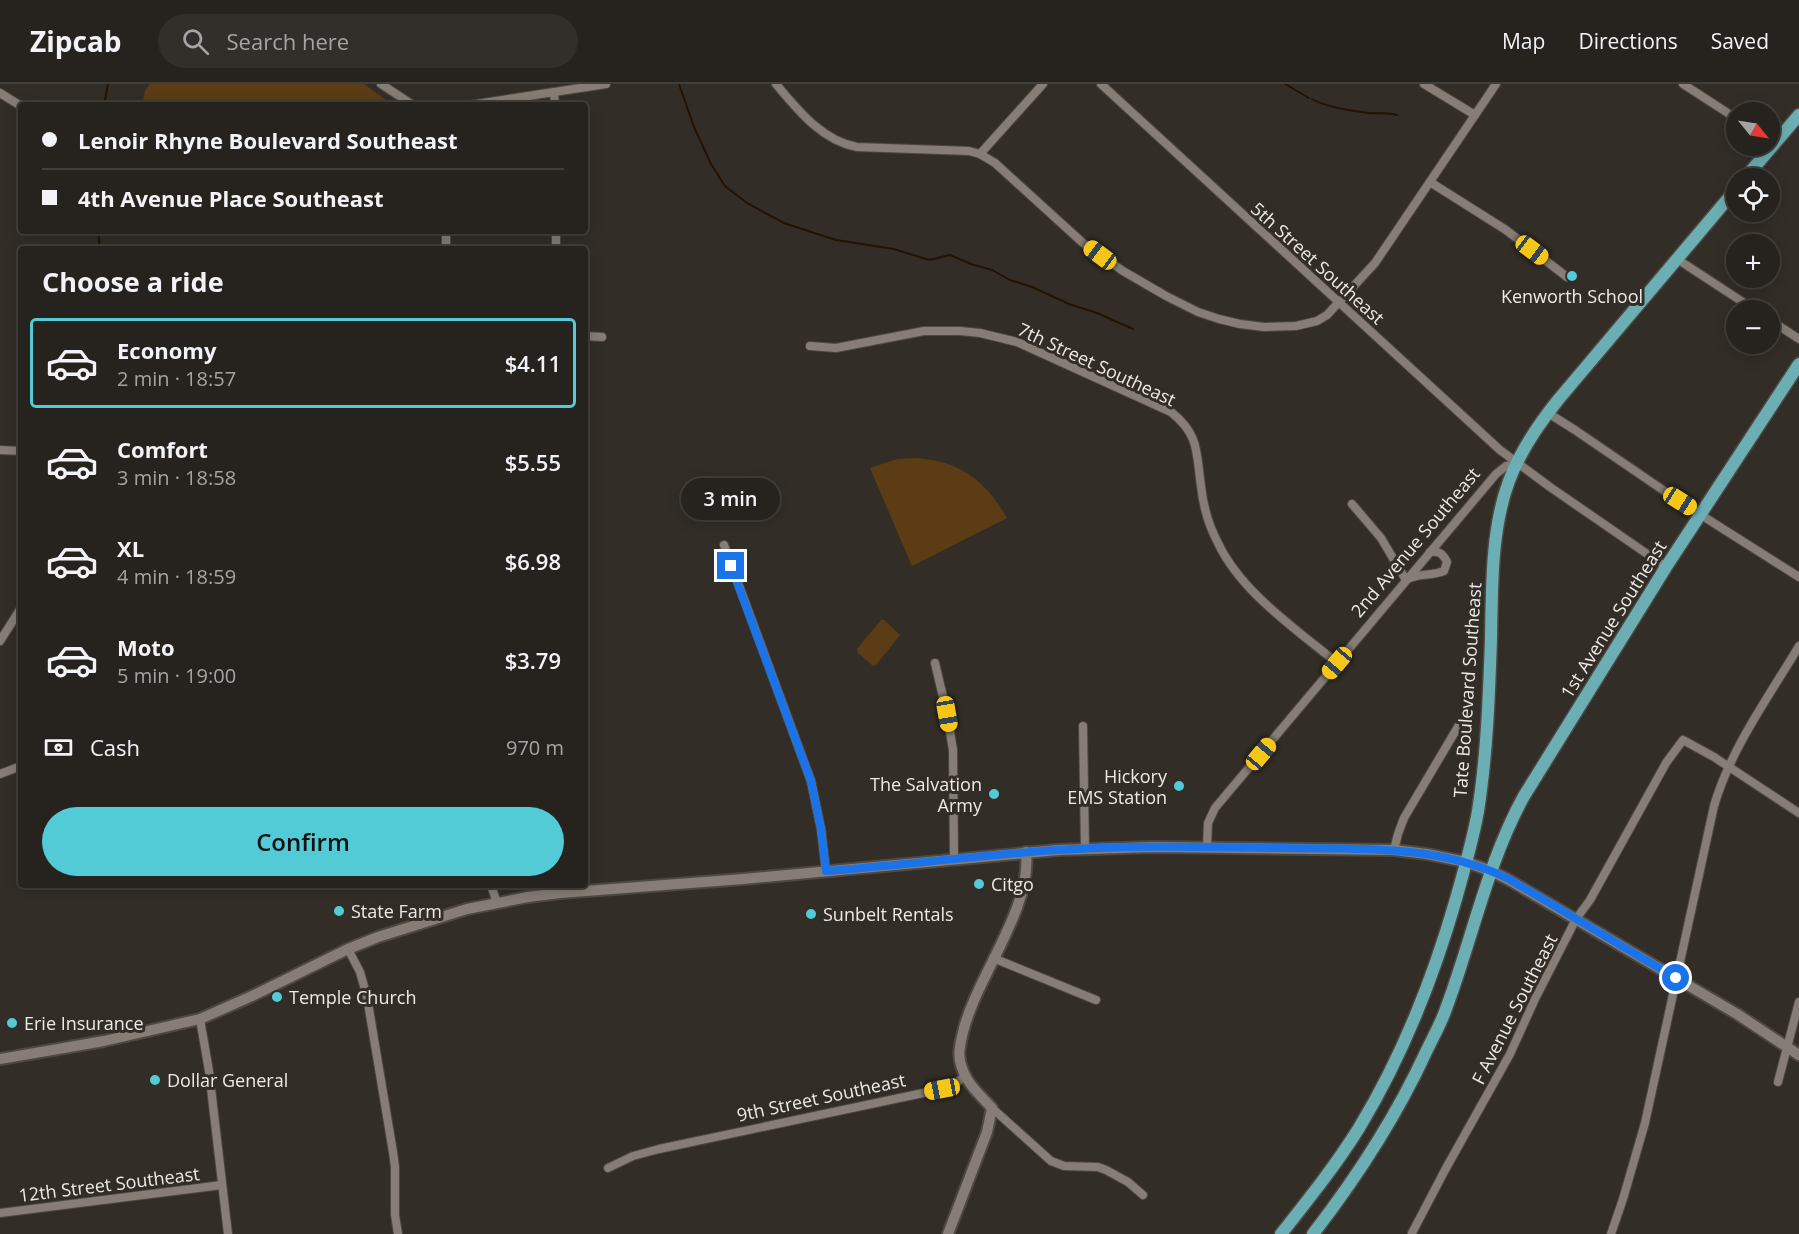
<!DOCTYPE html>
<meta charset="utf-8">
<style>
body{margin:0;font-family:"Open Sans",sans-serif;background:#322f2a;color:#f1f3f6;height:100vh;display:flex;flex-direction:column;font-size:22px;white-space:nowrap}
*{box-sizing:border-box;margin:0}
p{font-size:20px;color:#a4a4a4}
.icon{flex:none;width:33px;height:33px;fill:none;stroke:currentColor;stroke-width:2;stroke-linecap:round;stroke-linejoin:round}
.map{position:relative;flex:1;overflow:hidden}
.drawer{position:absolute;left:18px;top:162px;width:570px;height:642px;display:flex;flex-direction:column;background:#26221d;border-radius:6px;box-shadow:0 3px 15px #0003,0 0 0 2px #423f3b}
.drawer>*{flex:none}
.banner{position:absolute;left:18px;top:18px;width:570px;height:132px;border-radius:6px;box-shadow:0 3px 15px #0003,0 0 0 2px #423f3b;display:grid;align-content:center;height:132px;padding:0 24px;background:#26221d}
.needle{width:39px;rotate:120deg}
.fabs{position:absolute;left:1726px;top:18px;display:grid;gap:12px}
.fabs a{display:grid;place-items:center;width:54px;height:54px;border-radius:50%;background:#26221d;box-shadow:0 3px 15px #0003,0 0 0 2px #423f3b;font-size:30px}
.end{position:absolute;width:27px;height:27px;margin:-14px;border:8px solid #1a73e8;background:#fff;box-shadow:0 0 0 3px #fff}
.from{border-radius:50%}
.bubble{position:absolute;height:42px;border-radius:21px;background:#26221d;box-shadow:0 3px 15px #0003,0 0 0 2px #423f3b;font-size:20px;font-weight:600;line-height:42px;text-align:center}
.car{position:absolute;width:18px;height:36px;margin:-18px -9px;border-radius:8px;box-shadow:0 0 4px 2px #0007;background:linear-gradient(#f5c518 24%,#345 0 40%,#f5c518 0 76%,#345 0 86%,#f5c518 0)}
.banner b{display:flex;align-items:center;gap:21px;height:57px;font-size:22px}
.banner b+b{border-top:2px solid #423f3b}
.banner i{width:15px;height:15px;background:#f1f3f6}
ul{padding:0;list-style:none}
li{display:flex;align-items:center;gap:18px;height:90px;margin:0 12px 9px;padding:0 12px;border:3px solid transparent;border-radius:6px}
li div{flex:1}
li b{display:block;font-size:22px}
li em{font-style:normal;font-weight:600}
li.current{border-color:#52cbd7}
li>.icon{width:54px;height:54px;stroke-width:1.5}
h2{padding:0 24px;font-size:27px;line-height:72px}
.pay{display:flex;align-items:center;gap:15px;height:66px;padding:0 24px;font-size:22px}
.pay p{margin-inline-start:auto}
.primary-button{display:flex;gap:12px;margin-top:auto;padding:12px 24px}
.primary-button a{flex:1;height:69px;border-radius:36px;background:#52cbd7;color:#111;font-size:24px;font-weight:600;line-height:69px;text-align:center}
header{display:flex;align-items:center;gap:36px;box-sizing:border-box;height:84px;padding:0 30px;background:#26221d;border-bottom:2px solid #423f3b}
header strong{font-size:28px}
nav{display:flex;gap:33px;margin-inline-start:auto;font-size:21px}
.search{width:420px;height:54px;background:#322f2a;display:flex;align-items:center;gap:15px;box-sizing:border-box;padding:0 21px;border-radius:33px;color:#a4a4a4;font-size:22px}
.map>svg:first-child{display:block}
.green{fill:#5c3c14}
.lines{fill:none;stroke-linecap:round;stroke-linejoin:round}
.stream{stroke:#251301;stroke-width:2}
.minor-casing{stroke:#4d4842;stroke-width:10}
.tertiary-casing{stroke:#4d4842;stroke-width:14}
.secondary-casing{stroke:#4d4842;stroke-width:14}
.primary-casing{stroke:#4d4842;stroke-width:15}
.minor{stroke:#857d76;stroke-width:8}
.tertiary{stroke:#857d76;stroke-width:10}
.secondary{stroke:#857d76;stroke-width:10}
.primary{stroke:#6bafb4;stroke-width:12}
.route{stroke:#1a73e8;stroke-width:8}
.poi-dot{fill:#52cbd7;stroke:#332d27;stroke-width:2}
.labels{text-anchor:middle;dominant-baseline:central;stroke-width:6;stroke-linejoin:round;paint-order:stroke}
.street-label{font-size:18px;fill:#ede9e5;stroke:#332d27}
.poi-label{font-size:18px;fill:#ede9e5;stroke:#332d27;text-anchor:start}
</style>
<header>
<strong>Zipcab</strong>
<div class="search"><svg class="icon" aria-label="search" viewBox="0 0 24 24"><circle cx="10" cy="10" r="6"/><path d="M15 15l6 6"/></svg>Search here</div>
<nav><a>Map</a><a>Directions</a><a>Saved</a></nav>
</header>
<div class="map">
<svg width="1799" height="1150" viewBox="0 0 1799 1150">
<rect width="100%" height="100%" fill="#332d27"/>
<g class="green">
<polygon points="150,0 364,0 393,21 142,21 145,7"/>
<path d="M917,374c44,4 68,22 90,60l-95,48 -42,-98 27,-9z"/>
<polygon points="881,536 884,536 900,551 876,581 873,582 858,569 857,565"/>
</g>
<g class="lines">
<g class="stream">
<polyline points="679,0 694,43 711,80 725,102 747,119 784,139 836,156 894,165 929,176 950,171 971,180 992,186 1010,196 1032,203 1069,220 1097,229 1133,245"/>
<polyline points="1285,0 1309,14"/>
<path d="M1312,15c16,9 38,11 56,14 9,1 20,-1 29,2"/>
<polyline points="104,21 108,0"/>
<polyline points="98,147 100,165"/>
</g>
<g class="minor-casing">
<g id="minor">
<polyline points="381,0 413,21"/>
<path d="M776,0c21,25 46,57 81,63l112,4 11,3 15,9 88,80 40,28 43,25 32,16 21,7 21,5 24,3 32,-1 21,-5 10,-6 48,-52 121,-179"/>
<polyline points="1101,0 1500,366 1550,403 1666,483"/>
<polyline points="1424,0 1475,31"/>
<polyline points="1683,0 1737,35"/>
<polyline points="554,8 555,21"/>
<polyline points="0,9 21,22"/>
<polyline points="470,21 606,0"/>
<polyline points="980,70 1043,0"/>
<polyline points="1430,98 1506,146 1567,193"/>
<polyline points="556,147 556,165"/>
<polyline points="446,165 446,147"/>
<polyline points="1677,175 1755,226"/>
<polyline points="1770,236 1799,255"/>
<polyline points="585,252 602,253"/>
<path d="M810,262l26,2 88,-17h36l20,2 37,9 154,70c29,23 25,41 30,74 2,19 8,40 17,57 23,49 78,86 119,120"/>
<polyline points="1548,329 1575,346 1679,417 1799,493"/>
<polyline points="0,366 21,367"/>
<polyline points="1352,420 1381,454 1406,496"/>
<polyline points="724,461 811,697 821,745 826,787"/>
<path d="M1410,494c12,-5 22,-2 34,-7l3,-9c-4,-8 -7,-11 -17,-10"/>
<polyline points="0,557 21,524"/>
<polyline points="935,579 947,630 953,666 954,775"/>
<polyline points="1083,642 1085,765"/>
<polyline points="0,690 21,682"/>
<polyline points="1207,763 1208,739 1215,724 1496,390 1506,382 1517,379"/>
<polyline points="1394,766 1398,750 1404,734 1459,641"/>
<polyline points="491,801 497,819"/>
<polyline points="348,865 360,888 367,913 393,1068 395,1083 395,1131 398,1150"/>
<polyline points="993,874 1096,916"/>
<polyline points="200,935 209,987 228,1150"/>
<polyline points="1778,998 1799,918"/>
<polyline points="992,1024 1051,1077 1064,1082 1098,1083 1106,1086 1128,1098 1143,1111"/>
<polyline points="608,1084 633,1072 659,1065 942,1005 955,1000 965,992"/>
<polyline points="0,1129 222,1101"/>
<polyline points="1412,1149 1445,1086 1510,970 1535,915 1576,835 1590,816 1666,679 1683,656 1714,673 1799,729"/>
<path d="M1611,1150l12,-35 22,-76 69,-317c17,-58 54,-108 85,-160"/>
</g>
</g>
<g class="tertiary-casing">
<path id="tertiary" d="M948,1150l39,-102 5,-24c-11,-12 -25,-24 -30,-40 -5,-12 -2,-23 1,-36 14,-57 69,-122 63,-180"/>
</g>
<g class="secondary-casing">
<polyline id="secondary" points="0,975 104,957 200,935 252,912 348,865 378,853 467,825 528,813 560,809 743,795 1058,766 1154,763 1394,766 1427,770 1466,778 1491,787 1509,796 1737,930 1799,971"/>
</g>
<g class="primary-casing">
<g id="primary">
<polyline points="1745,94 1799,31"/>
<path d="M1281,1150c27,-34 55,-69 78,-106 43,-71 74,-149 97,-229 8,-29 17,-59 22,-88 9,-57 11,-115 13,-172 1,-51 0,-110 18,-158 11,-30 29,-56 49,-81l179,-212"/>
<path d="M1313,1150c44,-57 83,-117 113,-182 7,-15 16,-30 21,-46 26,-70 41,-145 77,-210l142,-229 133,-203"/>
</g>
</g>
<use href="#minor" class="minor"/>
<use href="#tertiary" class="tertiary"/>
<use href="#secondary" class="secondary"/>
<use href="#primary" class="primary"/>
</g>
<g class="lines">
<path class="route" d="M731,482l80,215 10,48 5,42c77,-6 154,-16 231,-21 75,-5 149,-3 224,-2 77,1 157,-4 228,31l167,99"/>
</g>
<g class="poi-dot">
<circle cx="1572" cy="192" r="6"/>
<circle cx="1179" cy="702" r="6"/>
<circle cx="994" cy="710" r="6"/>
<circle cx="979" cy="800" r="6"/>
<circle cx="339" cy="827" r="6"/>
<circle cx="811" cy="830" r="6"/>
<circle cx="277" cy="913" r="6"/>
<circle cx="12" cy="939" r="6"/>
<circle cx="155" cy="996" r="6"/>
</g>
<g class="labels">
<g class="street-label">
<text transform="translate(1318 179) rotate(42)">5th Street Southeast</text>
<text transform="translate(1097 280) rotate(25)">7th Street Southeast</text>
<text transform="translate(1415 458) rotate(-50)">2nd Avenue Southeast</text>
<text transform="translate(1613 535) rotate(-58)">1st Avenue Southeast</text>
<text transform="translate(1467 606) rotate(-86)">Tate Boulevard Southeast</text>
<text transform="translate(1514 925) rotate(-63)">F Avenue Southeast</text>
<text transform="translate(821 1013) rotate(-12)">9th Street Southeast</text>
<text transform="translate(109 1100) rotate(-7)">12th Street Southeast</text>
</g>
<g class="poi-label">
<text x="1572" y="212" text-anchor="middle">Kenworth School</text>
<text x="1167" y="692" text-anchor="end">Hickory<tspan x="1167" dy="21">EMS Station</tspan></text>
<text x="982" y="700" text-anchor="end">The Salvation<tspan x="982" dy="21">Army</tspan></text>
<text x="991" y="800">Citgo</text>
<text x="351" y="827">State Farm</text>
<text x="823" y="830">Sunbelt Rentals</text>
<text x="289" y="913">Temple Church</text>
<text x="24" y="939">Erie Insurance</text>
<text x="167" y="996">Dollar General</text>
</g>
</g>
</svg>
<div class="fabs">
<a><svg class="needle" viewBox="-14 -14 28 28"><path d="M0-13l5 13h-10z" fill="#e53935"/><path d="M0 13l5-13h-10z" fill="#a4a4a4"/></svg></a>
<a><svg class="icon" aria-label="locate" viewBox="0 0 24 24"><circle cx="12" cy="12" r="6"/><path d="M12 2v4M12 18v4M2 12h4M18 12h4"/></svg></a>
<a>+</a>
<a>−</a>
</div>
<i class="end from" style="left:1676px;top:894px"></i>
<i class="end" style="left:731px;top:482px"></i>
<div class="bubble" style="left:681px;top:394px;width:99px">3 min</div>
<i class="car" style="left:1532px;top:166px;rotate:127deg"></i>
<i class="car" style="left:1100px;top:171px;rotate:307deg"></i>
<i class="car" style="left:1680px;top:417px;rotate:122deg"></i>
<i class="car" style="left:1337px;top:579px;rotate:220deg"></i>
<i class="car" style="left:947px;top:630px;rotate:170deg"></i>
<i class="car" style="left:1261px;top:670px;rotate:40deg"></i>
<i class="car" style="left:942px;top:1005px;rotate:259deg"></i>
<div class="banner">
<b><i class="from"></i>Lenoir Rhyne Boulevard Southeast</b>
<b><i></i>4th Avenue Place Southeast</b>
</div>
<section class="drawer">
<h2>Choose a ride</h2>
<ul>
<li class="current"><svg class="icon" aria-label="car" viewBox="0 0 24 24"><path d="M5 17H2v-5l4-1 3-4h7l3 4 3 1v5h-3M9 17h6M6 11h13"/><circle cx="7" cy="17" r="2"/><circle cx="17" cy="17" r="2"/></svg><div><b>Economy</b><p>2 min · 18:57</p></div><em>$4.11</em></li>
<li><svg class="icon" aria-label="car" viewBox="0 0 24 24"><path d="M5 17H2v-5l4-1 3-4h7l3 4 3 1v5h-3M9 17h6M6 11h13"/><circle cx="7" cy="17" r="2"/><circle cx="17" cy="17" r="2"/></svg><div><b>Comfort</b><p>3 min · 18:58</p></div><em>$5.55</em></li>
<li><svg class="icon" aria-label="car" viewBox="0 0 24 24"><path d="M5 17H2v-5l4-1 3-4h7l3 4 3 1v5h-3M9 17h6M6 11h13"/><circle cx="7" cy="17" r="2"/><circle cx="17" cy="17" r="2"/></svg><div><b>XL</b><p>4 min · 18:59</p></div><em>$6.98</em></li>
<li><svg class="icon" aria-label="car" viewBox="0 0 24 24"><path d="M5 17H2v-5l4-1 3-4h7l3 4 3 1v5h-3M9 17h6M6 11h13"/><circle cx="7" cy="17" r="2"/><circle cx="17" cy="17" r="2"/></svg><div><b>Moto</b><p>5 min · 19:00</p></div><em>$3.79</em></li>
</ul>
<div class="pay"><svg class="icon" aria-label="cash" viewBox="0 0 24 24"><path d="M3 7h18v10H3z"/><circle cx="12" cy="12" r="2"/></svg>Cash<p>970 m</p></div>
<div class="primary-button"><a>Confirm</a></div>
</section>
</div>
